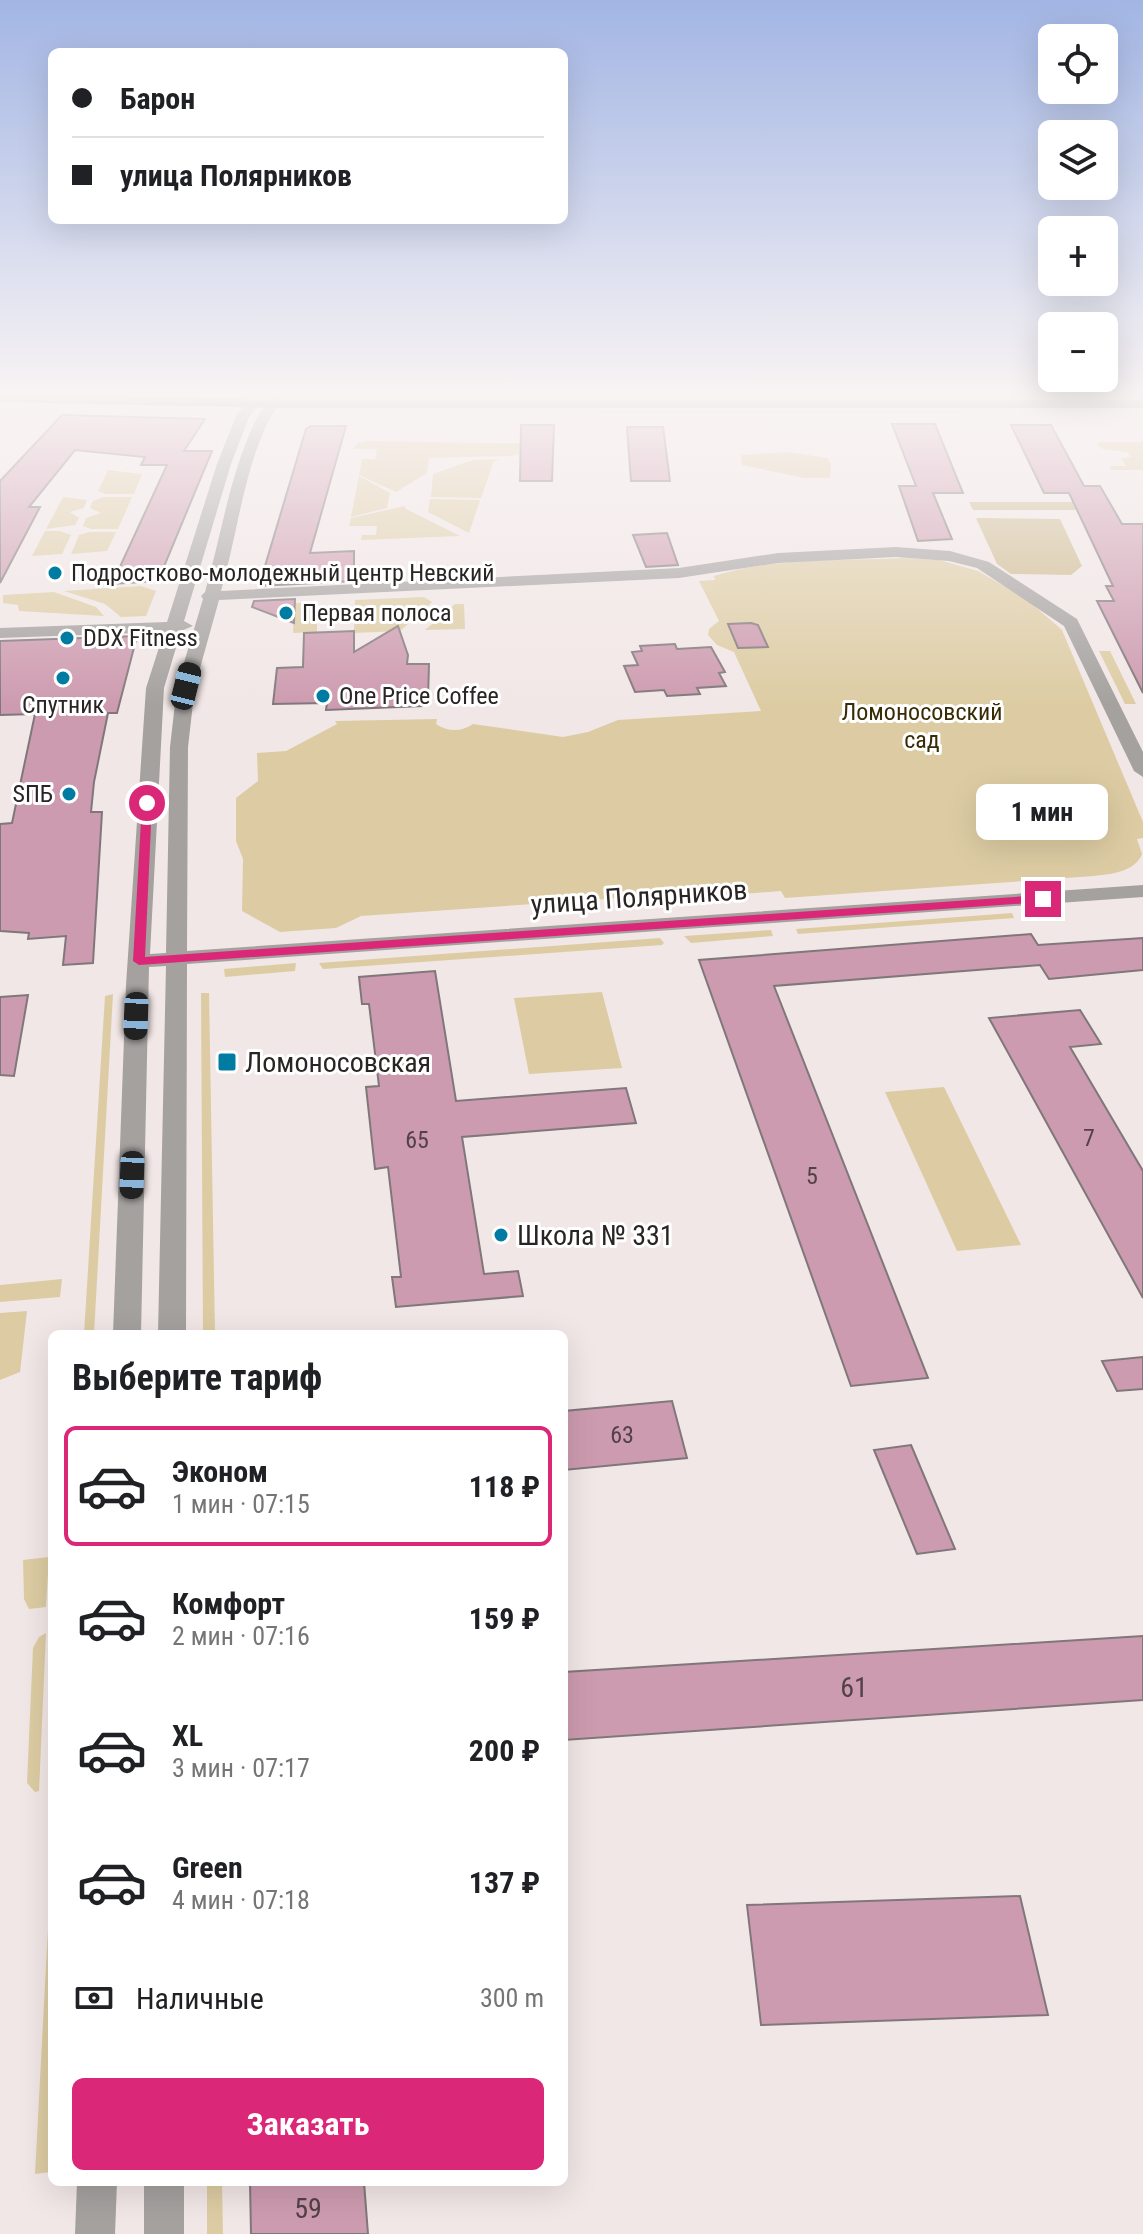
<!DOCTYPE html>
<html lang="ru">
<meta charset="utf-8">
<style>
body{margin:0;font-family:"Roboto Condensed",sans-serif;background:#f2f2f2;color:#202124;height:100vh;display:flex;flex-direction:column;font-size:30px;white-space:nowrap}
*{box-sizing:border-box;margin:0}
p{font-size:26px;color:#757577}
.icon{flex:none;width:44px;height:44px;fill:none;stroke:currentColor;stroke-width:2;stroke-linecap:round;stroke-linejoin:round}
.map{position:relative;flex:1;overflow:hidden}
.drawer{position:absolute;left:48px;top:1330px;width:520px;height:856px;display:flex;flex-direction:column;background:#fff;border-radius:12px;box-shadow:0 8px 32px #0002}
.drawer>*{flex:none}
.hud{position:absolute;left:48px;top:48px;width:520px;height:176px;border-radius:12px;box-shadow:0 8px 32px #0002;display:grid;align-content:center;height:176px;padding:0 24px;background:#fff}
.tools{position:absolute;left:1038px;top:24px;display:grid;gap:16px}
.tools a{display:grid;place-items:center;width:80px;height:80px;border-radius:12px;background:#fff;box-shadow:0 8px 32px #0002;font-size:40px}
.end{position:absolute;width:36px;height:36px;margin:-18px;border:10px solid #db2777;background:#fff;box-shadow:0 0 0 4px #fff}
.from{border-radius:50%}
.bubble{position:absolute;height:56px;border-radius:12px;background:#fff;box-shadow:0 8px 32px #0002;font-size:26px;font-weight:700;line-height:56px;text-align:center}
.car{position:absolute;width:24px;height:48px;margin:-24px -12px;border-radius:10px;box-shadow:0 0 6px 2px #0007;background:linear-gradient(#222 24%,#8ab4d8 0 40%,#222 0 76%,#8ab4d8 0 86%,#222 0)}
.hud b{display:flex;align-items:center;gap:28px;height:76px;font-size:30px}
.hud b+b{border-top:2px solid #e0e0e0}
.hud i{width:20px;height:20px;background:#202124}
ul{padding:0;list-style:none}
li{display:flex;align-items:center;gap:24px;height:120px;margin:0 16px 12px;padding:0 8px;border:4px solid transparent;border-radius:12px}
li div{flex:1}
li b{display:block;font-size:30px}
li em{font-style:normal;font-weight:700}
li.active{border-color:#db2777}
li>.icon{width:72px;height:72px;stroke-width:1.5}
h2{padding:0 24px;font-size:36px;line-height:96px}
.pay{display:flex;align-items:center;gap:20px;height:88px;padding:0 24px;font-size:30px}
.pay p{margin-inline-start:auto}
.cta{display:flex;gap:16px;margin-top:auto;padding:16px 24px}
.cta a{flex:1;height:92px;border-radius:12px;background:#db2777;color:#fff;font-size:32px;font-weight:700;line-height:92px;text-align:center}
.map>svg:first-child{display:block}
.green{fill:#ddcca3}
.forest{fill:#ccb98c}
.building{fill:#cd9baf;stroke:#80777a;stroke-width:2}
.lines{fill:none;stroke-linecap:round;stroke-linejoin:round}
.minor{fill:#a4a19f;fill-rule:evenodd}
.major{fill:#6b6561;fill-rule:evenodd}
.route{fill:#db2777}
.poi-dot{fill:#007ca3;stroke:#fff;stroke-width:3}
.labels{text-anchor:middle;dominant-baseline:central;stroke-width:6;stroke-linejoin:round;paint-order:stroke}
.far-poi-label{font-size:24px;fill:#292524;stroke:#fff;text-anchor:start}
.far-park-label{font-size:24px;fill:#392b05;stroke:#fff}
.number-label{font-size:24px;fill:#524247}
.street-label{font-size:28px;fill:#292524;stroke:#fff}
.poi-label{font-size:28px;fill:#292524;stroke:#fff;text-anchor:start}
.near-number-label{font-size:28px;fill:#524247}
</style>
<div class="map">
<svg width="1143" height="2234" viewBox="0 0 1143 2234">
<rect width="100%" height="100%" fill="#f1e7e6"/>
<g class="green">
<polygon points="595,410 959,410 960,414 595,414"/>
<polygon points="369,441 554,444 512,456 429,458 427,473 396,492 359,475 362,459 375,459 377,449 353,449 358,443"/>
<polygon points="1102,442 1143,442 1143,470 1111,470 1110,466 1126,466 1121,458 1131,457 1127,452 1102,449 1097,444"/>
<polygon points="788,452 827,458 831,463 830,478 804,478 742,465 741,455"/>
<polygon points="501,459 494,461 481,498 431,497 433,474 473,460"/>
<polygon points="108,470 142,474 134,494 106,494 98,491"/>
<polygon points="359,476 390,493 387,508 351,517"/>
<polygon points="63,497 87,500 84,508 70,512 79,518 75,525 46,529"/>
<polygon points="104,497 132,497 118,529 91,529 83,526 86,518 101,513 90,508 93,501"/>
<polygon points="430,499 480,500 469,533 428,512"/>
<polygon points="405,506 406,509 460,536 361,540 362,535 376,535 377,526 349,526 351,518"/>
<polygon points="45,531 60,531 71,535 62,554 32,556"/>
<polygon points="89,532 116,532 107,551 71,554 79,535"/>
<path d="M904,558l35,2 39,11 47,27 37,32 81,192v16l-6,1 5,15c-7,18 -31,20 -48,22l-309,22 -4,-7 -65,5 -24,-3 -331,23 -25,12 -56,4 -38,-21 1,-52 -7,-18v-43l22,-17 -1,-28 29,-2 51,-27 -2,-3 102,-2 -1,5c12,8 25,8 37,0l90,13 25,-5 30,-12 143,-9 -27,-59 -17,-7 -9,-10 1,-6 10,-8 -20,-40 16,-1 -1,-4c60,-19 128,-15 190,-18z"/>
<polygon points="141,586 156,591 146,616 121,617 105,604 64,591"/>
<polygon points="54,592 96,607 104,616 19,611 18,605 3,603 3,595"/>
<polygon points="424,597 432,602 400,631 354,633 355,600"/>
<polygon points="294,603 317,603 317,632 293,633"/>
<polygon points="455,604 464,604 465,629 425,630"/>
<polygon points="1099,651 1110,651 1136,704 1125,704"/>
<polygon points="1012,913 1014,918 798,934 796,929"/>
<polygon points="771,930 773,936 691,943 684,936"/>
<polygon points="660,938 664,943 662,945 323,969 319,963"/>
<polygon points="296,963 295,971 225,977 224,969"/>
<polygon points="602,992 622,1068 529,1074 514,998"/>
<polygon points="201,993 209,993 215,1334 203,1334"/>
<polygon points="113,994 94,1334 84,1334 105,996"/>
<polygon points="944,1087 1021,1245 957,1251 885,1092"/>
<polygon points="62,1279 60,1297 0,1302 0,1285"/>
<polygon points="27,1311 20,1372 0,1380 0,1313"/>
<polygon points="49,1557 46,1607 29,1609 24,1599 23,1560"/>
<polygon points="46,1633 39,1791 35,1792 27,1783 33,1648 39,1637"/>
<polygon points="52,1853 51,2172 35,2174"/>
<polygon points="207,2182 222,2182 223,2234 207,2234"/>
</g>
<g class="forest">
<polygon points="969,502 1108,502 1106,510 973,510"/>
<polygon points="976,518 1060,519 1082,566 1071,575 1011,574 997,564"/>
</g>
<g class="building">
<polygon points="62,415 205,419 184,451 212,451 158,581 112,584 167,465 141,465 145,457 75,450 29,507 40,507 0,583 0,481"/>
<polygon points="892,424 935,424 963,493 933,493 952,539 918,541 899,486 916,486"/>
<polygon points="521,425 554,425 552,481 520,481"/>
<polygon points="1011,425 1051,425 1084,486 1100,486 1122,524 1143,524 1143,693 1097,601 1114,601 1106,586 1113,586 1069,493 1044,493"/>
<polygon points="311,426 346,426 310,553 354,551 354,581 259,586 306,429"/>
<polygon points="627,427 663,427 670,481 631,481"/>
<polygon points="667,533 678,565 646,567 633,535"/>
<polygon points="295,599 294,623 252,607 254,601"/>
<polygon points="751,623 758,625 768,647 738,648 728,624"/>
<polygon points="398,626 408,655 407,664 429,664 428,700 423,700 423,706 326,710 327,703 273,704 277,668 303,667 304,633 354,631 354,652"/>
<polygon points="137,636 117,713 108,713 94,782 91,812 102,812 93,963 63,965 66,936 28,939 29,933 0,931 0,824 12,823 35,714 0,715 0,641"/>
<polygon points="675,644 677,649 711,647 725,672 719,673 726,686 697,688 700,694 667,696 664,690 635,692 624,666 638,665 632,652 642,651 640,646"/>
<polygon points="1031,934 1038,945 1143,938 1143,970 1049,979 1040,965 774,986 928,1378 851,1386 699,960"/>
<polygon points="435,971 456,1101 626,1088 636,1123 462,1137 484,1274 518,1271 523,1296 396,1307 392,1277 401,1277 388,1167 375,1169 366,1087 379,1086 369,1004 362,1004 359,977"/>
<polygon points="28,995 14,1076 0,1075 0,997"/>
<polygon points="1080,1010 1101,1044 1070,1047 1143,1171 1143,1298 989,1018"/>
<polygon points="1143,1357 1143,1389 1117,1391 1102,1361"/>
<polygon points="672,1401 687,1458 564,1470 564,1411"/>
<polygon points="911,1445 955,1549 917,1554 874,1450"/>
<polygon points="1143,1636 1143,1700 564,1740 564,1672"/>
<polygon points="1020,1896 1048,2015 761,2025 747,1905"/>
<polygon points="250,2182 364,2182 368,2234 251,2234"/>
</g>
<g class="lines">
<g class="minor">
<path d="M275,393h13c-6,10 -16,20 -21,31 -24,51 -30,112 -46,167l458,-23 99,-15 118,-6 54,4 39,11 88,57 66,133v25l-9,-6 -70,-145 -87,-58 -28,-7 -53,-4 -118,6 -99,15 -460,22 -24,86 -7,61 -1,204 956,-66v12l-956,67 -1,370h-28l8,-368 -17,1 -8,367h-28l13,-349 20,-297 18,-56 -164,6v-10l167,-6 50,-158 19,-48 12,-15h10l2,3 -11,13 -18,47 -47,157 9,5 -12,5 -17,57 -14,266 16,-1 4,-206 7,-61 26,-87 -2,-3 4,-4c16,-55 24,-115 49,-168 4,-11 14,-21 21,-31z"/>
<polygon points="77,2182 117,2182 115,2234 75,2234"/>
<rect x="144" y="2182" width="40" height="52"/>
</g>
<polygon class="major" points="0,394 275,400 1143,400 1143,408 275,408 0,402"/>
</g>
<linearGradient id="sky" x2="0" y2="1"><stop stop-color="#a2b5e4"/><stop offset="0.56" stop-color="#f9f4f4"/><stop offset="1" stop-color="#f9f4f4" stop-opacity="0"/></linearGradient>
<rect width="1143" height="706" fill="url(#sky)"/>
<polygon class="route" points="147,800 152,803 145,957 1043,895 1048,899 1043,902 139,965 133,961 142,803"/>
<g class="poi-dot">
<circle cx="55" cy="573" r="8"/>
<circle cx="286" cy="613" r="8"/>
<circle cx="67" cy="638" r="8"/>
<circle cx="63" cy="678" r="8"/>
<circle cx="323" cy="696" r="8"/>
<circle cx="69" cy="794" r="8"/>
<rect x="217" y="1052" width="20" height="20" rx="4"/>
<circle cx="501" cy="1235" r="8"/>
</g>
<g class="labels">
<g class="far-poi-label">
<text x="71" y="573">Подростково-молодежный центр Невский</text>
<text x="302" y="613">Первая полоса</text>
<text x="83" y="638">DDX Fitness</text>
<text x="339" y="696">One Price Coffee</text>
<text x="63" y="705" text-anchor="middle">Спутник</text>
<text x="53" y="794" text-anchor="end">SПБ</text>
</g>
<g class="far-park-label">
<text x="922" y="712">Ломоносовский<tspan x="922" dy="28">сад</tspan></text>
</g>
<g class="number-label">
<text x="1089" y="1138">7</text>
<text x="417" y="1140">65</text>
<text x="812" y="1176">5</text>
<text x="622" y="1435">63</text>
</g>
<g class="street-label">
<text transform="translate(639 897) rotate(-4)">улица Полярников</text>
</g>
<g class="poi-label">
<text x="245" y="1062">Ломоносовская</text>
<text x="517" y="1235">Школа № 331</text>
</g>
<g class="near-number-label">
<text x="854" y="1687">61</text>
<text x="308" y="2208">59</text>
</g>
</g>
</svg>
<div class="tools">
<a><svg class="icon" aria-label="locate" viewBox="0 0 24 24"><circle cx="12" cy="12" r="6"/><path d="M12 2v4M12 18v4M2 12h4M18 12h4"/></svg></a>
<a><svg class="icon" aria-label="layers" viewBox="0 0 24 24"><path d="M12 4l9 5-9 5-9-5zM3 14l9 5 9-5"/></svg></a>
<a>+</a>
<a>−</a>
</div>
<i class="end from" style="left:147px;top:803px"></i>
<i class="end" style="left:1043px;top:899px"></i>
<div class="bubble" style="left:976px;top:784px;width:132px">1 мин</div>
<i class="car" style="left:186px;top:686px;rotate:14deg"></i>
<i class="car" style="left:136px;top:1016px;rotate:182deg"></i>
<i class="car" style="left:132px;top:1175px;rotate:182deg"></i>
<div class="hud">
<b><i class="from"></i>Барон</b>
<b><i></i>улица Полярников</b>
</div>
<section class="drawer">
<h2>Выберите тариф</h2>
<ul>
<li class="active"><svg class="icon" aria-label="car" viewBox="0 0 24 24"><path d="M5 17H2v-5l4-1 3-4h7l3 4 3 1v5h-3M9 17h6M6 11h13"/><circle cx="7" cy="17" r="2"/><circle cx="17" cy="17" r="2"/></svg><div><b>Эконом</b><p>1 мин · 07:15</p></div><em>118 ₽</em></li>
<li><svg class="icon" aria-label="car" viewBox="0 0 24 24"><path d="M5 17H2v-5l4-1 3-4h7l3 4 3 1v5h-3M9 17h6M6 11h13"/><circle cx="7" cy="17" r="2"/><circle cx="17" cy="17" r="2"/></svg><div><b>Комфорт</b><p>2 мин · 07:16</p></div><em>159 ₽</em></li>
<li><svg class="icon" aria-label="car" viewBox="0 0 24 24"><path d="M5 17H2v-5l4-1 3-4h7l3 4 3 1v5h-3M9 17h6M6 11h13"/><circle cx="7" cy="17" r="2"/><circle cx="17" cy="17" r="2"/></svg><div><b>XL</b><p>3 мин · 07:17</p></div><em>200 ₽</em></li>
<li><svg class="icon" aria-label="car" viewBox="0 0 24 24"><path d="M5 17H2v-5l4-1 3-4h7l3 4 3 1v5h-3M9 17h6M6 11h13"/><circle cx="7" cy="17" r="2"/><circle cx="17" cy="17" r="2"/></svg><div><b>Green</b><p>4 мин · 07:18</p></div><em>137 ₽</em></li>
</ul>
<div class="pay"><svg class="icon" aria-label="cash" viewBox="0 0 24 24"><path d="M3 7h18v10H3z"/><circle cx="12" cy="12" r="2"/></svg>Наличные<p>300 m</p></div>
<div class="cta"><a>Заказать</a></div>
</section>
</div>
